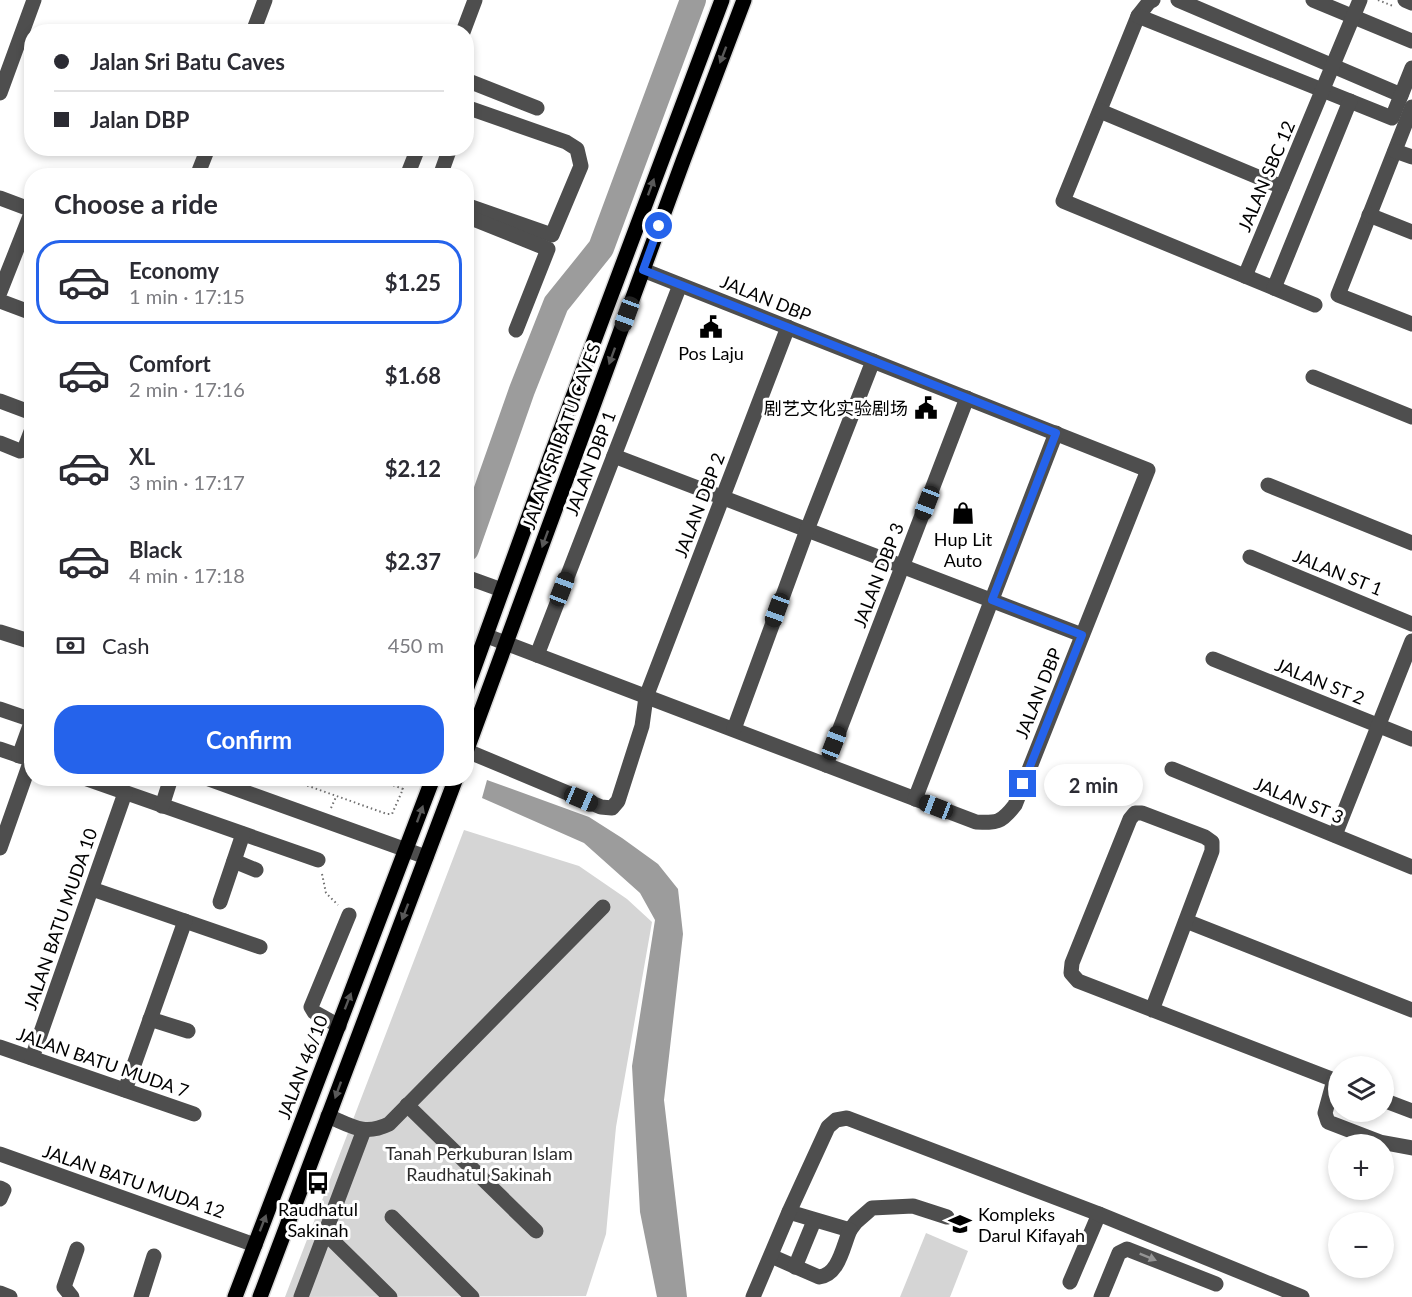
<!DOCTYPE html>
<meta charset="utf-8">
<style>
body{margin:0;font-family:Lato,"Noto Sans SC",sans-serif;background:#f2f2f3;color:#2b2b33;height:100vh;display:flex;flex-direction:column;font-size:22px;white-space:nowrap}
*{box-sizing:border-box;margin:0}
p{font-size:20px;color:#7c7c81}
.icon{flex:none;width:33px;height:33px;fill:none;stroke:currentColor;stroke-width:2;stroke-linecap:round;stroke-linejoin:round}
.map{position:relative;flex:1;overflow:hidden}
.sheet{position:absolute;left:24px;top:168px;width:450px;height:618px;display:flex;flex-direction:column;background:#fff;border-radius:24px;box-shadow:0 3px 9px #0003}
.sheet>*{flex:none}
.guide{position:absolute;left:24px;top:24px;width:450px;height:132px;border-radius:24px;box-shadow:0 3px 9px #0003;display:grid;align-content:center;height:132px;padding:0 30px;background:#fff}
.tools{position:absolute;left:1328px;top:1056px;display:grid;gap:12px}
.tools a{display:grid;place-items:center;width:66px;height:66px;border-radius:50%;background:#fff;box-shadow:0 3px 9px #0003;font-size:30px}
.end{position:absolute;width:27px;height:27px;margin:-14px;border:8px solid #2563eb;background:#fff;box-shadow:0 0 0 3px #fff}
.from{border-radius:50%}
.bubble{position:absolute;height:42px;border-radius:21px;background:#fff;box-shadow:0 3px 9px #0003;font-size:20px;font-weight:700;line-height:42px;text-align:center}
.car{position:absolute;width:18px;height:36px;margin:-18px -9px;border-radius:8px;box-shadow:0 0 4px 2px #0007;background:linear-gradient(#222 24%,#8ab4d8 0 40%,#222 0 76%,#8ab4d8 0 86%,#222 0)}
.guide b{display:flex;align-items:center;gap:21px;height:57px;font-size:22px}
.guide b+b{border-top:2px solid #e1e1e2}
.guide i{width:15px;height:15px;background:#2b2b33}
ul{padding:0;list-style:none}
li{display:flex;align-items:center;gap:18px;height:84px;margin:0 12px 9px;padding:0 18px;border:3px solid transparent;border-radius:24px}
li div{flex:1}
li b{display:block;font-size:22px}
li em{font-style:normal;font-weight:700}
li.selected{border-color:#2563eb}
li>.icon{width:54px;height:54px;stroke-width:1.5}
h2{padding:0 30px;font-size:27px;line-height:72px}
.pay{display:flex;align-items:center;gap:15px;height:66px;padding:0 30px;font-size:22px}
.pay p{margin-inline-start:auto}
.button{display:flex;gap:12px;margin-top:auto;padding:12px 30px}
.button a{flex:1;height:69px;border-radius:24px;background:#2563eb;color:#fff;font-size:24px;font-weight:700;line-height:69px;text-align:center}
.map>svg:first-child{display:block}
.green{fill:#d5d5d5}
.water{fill:#9c9c9c}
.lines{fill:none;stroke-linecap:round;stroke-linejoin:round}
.river{stroke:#9c9c9c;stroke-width:26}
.major-casing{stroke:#dbdbdb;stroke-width:18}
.path{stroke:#707070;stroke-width:2;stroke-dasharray:1.5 3;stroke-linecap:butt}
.minor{stroke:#4e4e4e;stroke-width:15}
.major{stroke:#000;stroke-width:15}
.oneway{fill:#595959}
.oneway2{fill:#959595}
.route{stroke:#2563eb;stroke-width:8}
.labels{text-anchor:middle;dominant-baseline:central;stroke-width:6;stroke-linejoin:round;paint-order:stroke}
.street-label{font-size:18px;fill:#000;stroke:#fff}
.poi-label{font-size:18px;fill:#000;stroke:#fff}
.park-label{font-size:18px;fill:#2c2c2c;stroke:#fff}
</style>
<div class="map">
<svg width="1412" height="1297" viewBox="0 0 1412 1297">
<rect width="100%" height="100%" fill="#fff"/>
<g class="green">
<polygon points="464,830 579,866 627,899 652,922 616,1127 606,1234 586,1296 285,1297"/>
<polygon points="926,1233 968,1251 950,1297 900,1297"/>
</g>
<polygon class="water" points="487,780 589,817 622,838 658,864 678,889 683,934 664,1100 687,1297 657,1297 640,1212 632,1066 655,920 640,893 584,843 482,798"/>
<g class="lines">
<polyline class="river" points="466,549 522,390 556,304 601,248 693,0"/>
<g class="major-casing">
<g id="major">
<polyline points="466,690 550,458 722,0"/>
<polyline points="466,752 683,161 744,0"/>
<polyline points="235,1297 433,778"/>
<polyline points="260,1297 456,778"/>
</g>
</g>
<g class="path">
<polyline points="1378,0 1393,6"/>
<polyline points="286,778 387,814 392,814 403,789 374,778"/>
<polyline points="331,808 336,797"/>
<polyline points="322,874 326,893 338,905"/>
</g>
<g class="minor">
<polyline points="1153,0 1149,2 1138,16 1063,201 1315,305"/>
<polyline points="1178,0 1401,95"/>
<polyline points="1313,0 1412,41"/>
<polyline points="1405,0 1412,3"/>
<polyline points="1138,16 1392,118 1412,68"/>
<polyline points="253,32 265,0"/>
<polyline points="463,32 475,0"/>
<polyline points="466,80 537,108"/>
<polyline points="0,93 34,0"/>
<polyline points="466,107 566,142 577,149 581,166 552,235 466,205"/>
<polyline points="1412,107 1338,295 1412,324"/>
<polyline points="1100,111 1282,187"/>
<polyline points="1395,151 1412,157"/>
<polyline points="197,176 208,148"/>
<polyline points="407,176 418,148"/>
<polyline points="440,176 450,148"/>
<polyline points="0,198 32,210"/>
<polyline points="1369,215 1412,232"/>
<polyline points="466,216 548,249 516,330"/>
<polyline points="1245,276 1360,0"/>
<polyline points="1274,288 1350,101"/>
<polyline points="0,292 32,211"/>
<polyline points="0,301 32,313"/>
<polyline points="1313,377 1412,417"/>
<polyline points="0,401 32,413"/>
<polyline points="0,443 20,451 24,450 32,429"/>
<polyline points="614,456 1082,635"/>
<polyline points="1268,485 1412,543"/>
<polyline points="1250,557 1412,624"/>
<polyline points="466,577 502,590"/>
<polyline points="0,632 32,642"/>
<path d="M487,636l489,186c21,1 25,1 39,-17l133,-335 -505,-200"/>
<polyline points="537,655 680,285"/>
<polyline points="1213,659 1412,739"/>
<polyline points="0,709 32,720"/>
<polyline points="734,729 807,530 873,361"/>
<polyline points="0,749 29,759"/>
<polyline points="467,751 601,807 612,808 618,801 642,726 646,697 788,327"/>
<polyline points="19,756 32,720"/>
<polyline points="826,765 967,398"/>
<polyline points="1172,769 1412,867"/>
<polyline points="84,778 318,860"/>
<polyline points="206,778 426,857"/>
<polyline points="915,799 1056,433"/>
<polyline points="162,806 171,778"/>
<polyline points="1335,835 1412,641"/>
<polyline points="0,848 31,760"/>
<polyline points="234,861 256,870"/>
<polyline points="92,889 260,947"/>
<polyline points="220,902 243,834"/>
<polyline points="1186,921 1412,1010"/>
<polyline points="1152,1010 1212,851 1212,842 1205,837 1142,813 1135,813 1130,819 1072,963 1071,973 1078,981 1334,1080 1338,1082"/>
<polyline points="150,1019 188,1031"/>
<polyline points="339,1026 314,1012 311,1007 349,915"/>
<polyline points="0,1047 194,1114"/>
<polyline points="32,1058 125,793"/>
<polyline points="1334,1080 1325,1113 1328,1122 1380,1142 1412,1148"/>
<polyline points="125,1090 185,921"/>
<polyline points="1383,1100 1412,1111"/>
<polyline points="407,1105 536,1231"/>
<path d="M328,1116c24,10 36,20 61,8l214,-217"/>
<polyline points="0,1154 255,1245"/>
<polyline points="0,1188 4,1190 0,1199"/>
<polyline points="789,1212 850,1230 856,1222 872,1208 913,1206 947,1217"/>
<polyline points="392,1217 472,1297"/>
<polyline points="325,1233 390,1297"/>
<path d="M771,1256l48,21c20,-2 24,-31 31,-47"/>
<polyline points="795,1267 814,1221"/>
<polyline points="1070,1282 1099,1214"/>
<polyline points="0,1293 10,1297"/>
<polyline points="72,1297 64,1287 77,1249"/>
<polyline points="141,1297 154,1256"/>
<polyline points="301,1297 364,1130"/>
<polyline points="753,1297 789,1212 828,1127 836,1120 847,1118 1099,1214 1302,1297"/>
<polyline points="1101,1297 1119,1253 1127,1249 1216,1284"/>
</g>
<use href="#major" class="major"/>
</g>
<defs><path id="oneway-solid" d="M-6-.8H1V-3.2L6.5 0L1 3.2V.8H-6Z" transform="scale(1.5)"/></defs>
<g class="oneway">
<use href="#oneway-solid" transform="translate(723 55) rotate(111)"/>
<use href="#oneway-solid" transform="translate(651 187) rotate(-70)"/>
<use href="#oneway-solid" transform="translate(612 356) rotate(110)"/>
<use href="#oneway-solid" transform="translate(545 539) rotate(110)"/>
<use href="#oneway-solid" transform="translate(420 814) rotate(-70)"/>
<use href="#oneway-solid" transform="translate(405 912) rotate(111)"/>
<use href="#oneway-solid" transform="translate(348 1001) rotate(-69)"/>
<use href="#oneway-solid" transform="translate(338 1090) rotate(110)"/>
<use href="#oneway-solid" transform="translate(263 1223) rotate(-69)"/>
</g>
<use class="oneway2" href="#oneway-solid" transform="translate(1148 1257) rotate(22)"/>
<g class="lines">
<polyline class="route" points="659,226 643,270 1056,433 992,600 1082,635 1023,784"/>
</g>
<defs>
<g id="civic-bare" transform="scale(1.8)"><path d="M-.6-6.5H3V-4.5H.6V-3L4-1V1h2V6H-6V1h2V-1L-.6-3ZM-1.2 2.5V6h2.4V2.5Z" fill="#000" stroke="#fff" stroke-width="2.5" paint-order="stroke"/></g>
<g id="shop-bare" transform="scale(1.8)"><path d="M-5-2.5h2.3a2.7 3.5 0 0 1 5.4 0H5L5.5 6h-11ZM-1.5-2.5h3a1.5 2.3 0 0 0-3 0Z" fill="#000" stroke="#fff" stroke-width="2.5" paint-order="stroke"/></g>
<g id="bus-bare" transform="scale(1.8)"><path d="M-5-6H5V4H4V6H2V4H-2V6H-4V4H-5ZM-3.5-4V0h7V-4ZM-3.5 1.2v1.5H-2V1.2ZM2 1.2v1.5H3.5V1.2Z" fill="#000" stroke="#fff" stroke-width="2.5" paint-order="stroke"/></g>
<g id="school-bare" transform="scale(1.8)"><path d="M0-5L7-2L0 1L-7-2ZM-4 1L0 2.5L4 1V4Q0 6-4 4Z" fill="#000" stroke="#fff" stroke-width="2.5" paint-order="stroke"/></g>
</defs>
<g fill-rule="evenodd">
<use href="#civic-bare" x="711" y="327"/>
<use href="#civic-bare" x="926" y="408"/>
<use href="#shop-bare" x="963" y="513"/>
<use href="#bus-bare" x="318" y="1183"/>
<use href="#school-bare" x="960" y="1224"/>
</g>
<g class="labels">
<g class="street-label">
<text transform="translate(1266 176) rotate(-67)">JALAN SBC 12</text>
<text transform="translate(766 298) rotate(22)">JALAN DBP</text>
<text transform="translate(561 436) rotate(-70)">JALAN SRI BATU CAVES</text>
<text transform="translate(590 463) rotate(-69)">JALAN DBP 1</text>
<text transform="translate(699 505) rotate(-69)">JALAN DBP 2</text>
<text transform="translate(1338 572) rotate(22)">JALAN ST 1</text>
<text transform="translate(878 575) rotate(-69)">JALAN DBP 3</text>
<text transform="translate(1320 681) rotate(22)">JALAN ST 2</text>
<text transform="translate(1038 693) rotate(-68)">JALAN DBP</text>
<text transform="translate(1299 800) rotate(22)">JALAN ST 3</text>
<text transform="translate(60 919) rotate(-71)">JALAN BATU MUDA 10</text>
<text transform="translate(103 1062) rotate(19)">JALAN BATU MUDA 7</text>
<text transform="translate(302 1067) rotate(-69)">JALAN 46/10</text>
<text transform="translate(134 1181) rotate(19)">JALAN BATU MUDA 12</text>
</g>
<g class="poi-label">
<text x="711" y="353">Pos Laju</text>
<text x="908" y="408" text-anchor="end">剧艺文化实验剧场</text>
<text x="963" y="539">Hup Lit<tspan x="963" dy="21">Auto</tspan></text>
<text x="318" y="1209">Raudhatul<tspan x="318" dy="21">Sakinah</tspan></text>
<text x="978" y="1214" text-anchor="start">Kompleks<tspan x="978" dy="21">Darul Kifayah</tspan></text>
</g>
<g class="park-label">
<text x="479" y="1153">Tanah Perkuburan Islam<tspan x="479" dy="21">Raudhatul Sakinah</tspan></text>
</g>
</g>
</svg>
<div class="tools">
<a><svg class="icon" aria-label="layers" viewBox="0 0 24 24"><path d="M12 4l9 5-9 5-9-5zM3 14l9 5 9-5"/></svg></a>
<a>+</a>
<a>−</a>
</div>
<i class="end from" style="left:659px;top:226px"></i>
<i class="end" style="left:1023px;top:784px"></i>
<div class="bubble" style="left:1044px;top:764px;width:99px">2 min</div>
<i class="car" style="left:627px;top:314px;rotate:200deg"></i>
<i class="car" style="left:927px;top:503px;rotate:201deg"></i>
<i class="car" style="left:562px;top:589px;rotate:21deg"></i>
<i class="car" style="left:777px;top:610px;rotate:200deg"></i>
<i class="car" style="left:834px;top:743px;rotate:21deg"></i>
<i class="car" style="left:581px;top:799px;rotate:113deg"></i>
<i class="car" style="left:936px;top:807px;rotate:291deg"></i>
<div class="guide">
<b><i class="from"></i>Jalan Sri Batu Caves</b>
<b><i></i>Jalan DBP</b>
</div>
<section class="sheet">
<h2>Choose a ride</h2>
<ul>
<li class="selected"><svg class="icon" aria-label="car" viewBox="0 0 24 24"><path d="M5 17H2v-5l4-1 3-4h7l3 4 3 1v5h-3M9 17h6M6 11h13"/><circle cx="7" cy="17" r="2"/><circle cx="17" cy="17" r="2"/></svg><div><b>Economy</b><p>1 min · 17:15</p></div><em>$1.25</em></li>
<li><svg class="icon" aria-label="car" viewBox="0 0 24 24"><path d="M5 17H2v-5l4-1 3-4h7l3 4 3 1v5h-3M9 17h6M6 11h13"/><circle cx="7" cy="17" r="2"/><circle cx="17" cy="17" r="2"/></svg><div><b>Comfort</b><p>2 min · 17:16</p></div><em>$1.68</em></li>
<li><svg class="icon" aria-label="car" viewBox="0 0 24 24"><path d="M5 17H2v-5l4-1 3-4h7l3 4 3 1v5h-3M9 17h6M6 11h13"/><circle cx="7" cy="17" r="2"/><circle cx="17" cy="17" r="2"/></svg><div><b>XL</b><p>3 min · 17:17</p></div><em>$2.12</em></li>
<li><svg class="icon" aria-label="car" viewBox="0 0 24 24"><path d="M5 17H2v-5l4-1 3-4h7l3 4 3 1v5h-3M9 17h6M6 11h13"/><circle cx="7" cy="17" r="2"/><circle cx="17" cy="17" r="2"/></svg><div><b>Black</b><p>4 min · 17:18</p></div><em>$2.37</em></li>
</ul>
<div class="pay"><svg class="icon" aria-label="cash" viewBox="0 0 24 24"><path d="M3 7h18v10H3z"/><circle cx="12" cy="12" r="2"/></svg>Cash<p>450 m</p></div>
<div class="button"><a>Confirm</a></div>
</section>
</div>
